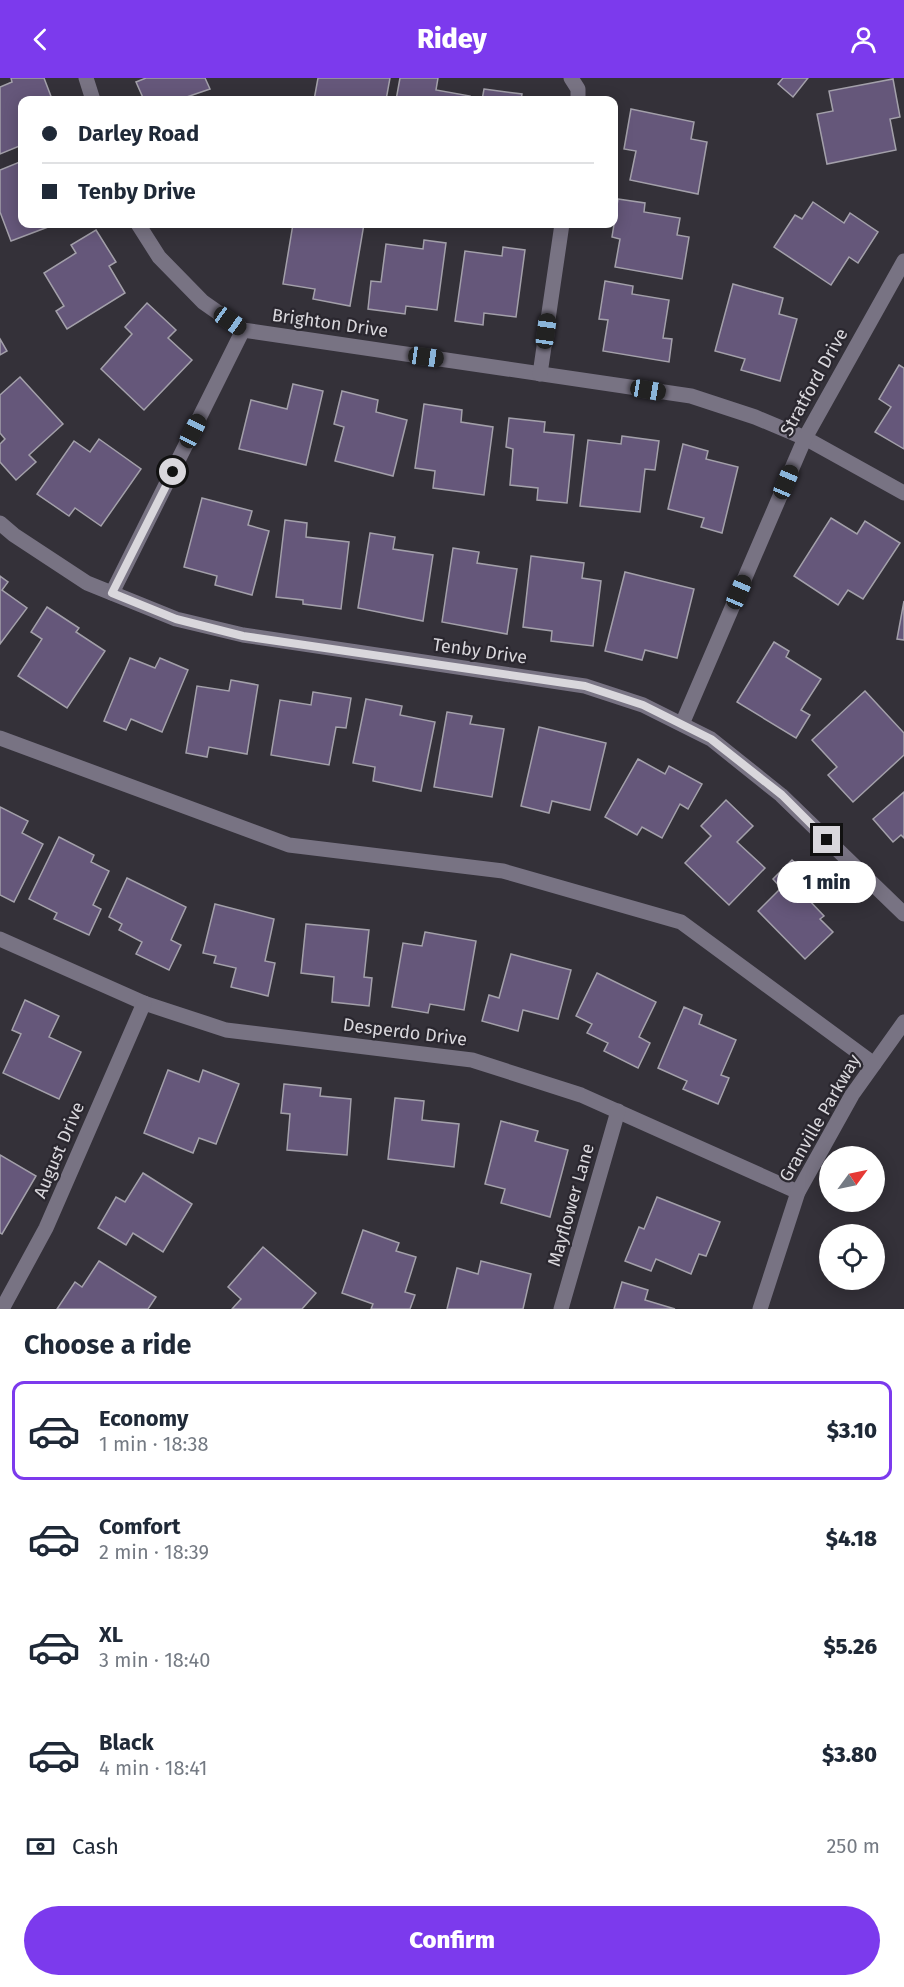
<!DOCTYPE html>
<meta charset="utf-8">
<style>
body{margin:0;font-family:"Fira Sans",sans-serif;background:#f2f2f3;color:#1f2937;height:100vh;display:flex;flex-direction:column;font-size:22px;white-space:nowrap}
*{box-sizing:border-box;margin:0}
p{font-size:20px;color:#747a83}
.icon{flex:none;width:33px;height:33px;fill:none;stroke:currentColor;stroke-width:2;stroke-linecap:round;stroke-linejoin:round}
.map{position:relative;height:1231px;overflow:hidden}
.panel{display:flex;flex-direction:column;background:#fff;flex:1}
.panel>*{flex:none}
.guide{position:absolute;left:18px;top:18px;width:600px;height:132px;border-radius:12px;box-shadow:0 3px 15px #0003;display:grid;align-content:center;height:132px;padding:0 24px;background:#fff}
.needle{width:39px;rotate:57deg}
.controls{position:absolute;left:819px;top:1068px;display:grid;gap:12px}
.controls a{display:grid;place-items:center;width:66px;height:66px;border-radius:50%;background:#fff;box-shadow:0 3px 15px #0003;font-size:30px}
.end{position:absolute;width:27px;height:27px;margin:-14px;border:8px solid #d9d7dc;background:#111;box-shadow:0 0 0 3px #111}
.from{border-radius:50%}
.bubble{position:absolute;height:42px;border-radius:21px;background:#fff;box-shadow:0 3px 15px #0003;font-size:20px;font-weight:800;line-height:42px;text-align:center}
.car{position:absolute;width:18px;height:36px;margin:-18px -9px;border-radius:8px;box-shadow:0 0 4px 2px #0007;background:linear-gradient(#222 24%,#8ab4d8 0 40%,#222 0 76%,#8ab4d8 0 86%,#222 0)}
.guide b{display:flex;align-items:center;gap:21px;height:57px;font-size:22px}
.guide b+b{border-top:2px solid #e0e1e3}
.guide i{width:15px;height:15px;background:#1f2937}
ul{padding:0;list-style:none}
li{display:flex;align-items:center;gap:18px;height:99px;margin:0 12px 9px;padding:0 12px;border:3px solid transparent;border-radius:12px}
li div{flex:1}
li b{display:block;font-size:22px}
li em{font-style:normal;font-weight:800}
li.current{border-color:#7c3aed}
li>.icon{width:54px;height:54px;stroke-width:1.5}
h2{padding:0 24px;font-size:27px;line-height:72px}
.pay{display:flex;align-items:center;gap:15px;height:66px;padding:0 24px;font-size:22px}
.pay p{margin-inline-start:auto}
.cta{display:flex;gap:12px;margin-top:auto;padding:12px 24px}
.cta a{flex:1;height:69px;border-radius:36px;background:#7c3aed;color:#fff;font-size:24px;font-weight:800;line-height:69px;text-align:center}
header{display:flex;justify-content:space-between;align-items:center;height:78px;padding:0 24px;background:#7c3aed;color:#fff;font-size:27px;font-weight:800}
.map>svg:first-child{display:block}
.building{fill:#65577a;stroke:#a3a0aa;stroke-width:1.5}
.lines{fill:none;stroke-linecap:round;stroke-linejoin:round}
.minor{stroke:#787383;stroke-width:15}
.route{stroke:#d9d7dc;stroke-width:8}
.labels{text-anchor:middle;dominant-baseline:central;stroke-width:4.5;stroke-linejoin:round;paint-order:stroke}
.street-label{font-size:18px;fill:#d9d7dc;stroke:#2a272f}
</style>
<header><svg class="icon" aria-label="back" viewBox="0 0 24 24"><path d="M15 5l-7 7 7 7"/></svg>Ridey<svg class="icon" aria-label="person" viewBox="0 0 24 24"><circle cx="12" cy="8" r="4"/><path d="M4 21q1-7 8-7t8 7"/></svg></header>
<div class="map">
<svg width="904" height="1231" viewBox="0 0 904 1231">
<rect width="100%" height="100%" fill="#343139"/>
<g class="building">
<polygon points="11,0 44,0 52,21 47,22 22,22 22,67 0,76 0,9 12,4"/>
<polygon points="146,0 205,0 210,11 178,22 144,22 136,4"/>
<polygon points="318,0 390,0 386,22 314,22"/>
<polygon points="400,0 438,0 436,12 470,18 469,22 396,22"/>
<polygon points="783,0 808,0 793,19 778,6"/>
<polygon points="893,1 900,39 890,41 896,72 827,86 817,36 833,33 829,13"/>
<polygon points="484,11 522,16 521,22 482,22"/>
<polygon points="631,31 694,44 691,61 707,64 698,116 630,102 636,73 624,71"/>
<polygon points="22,83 22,146 56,146 11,163 0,134 0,92"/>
<polygon points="618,121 645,125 644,134 680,140 677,157 689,159 682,201 615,189 620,161 612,159"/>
<polygon points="813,124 844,145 850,135 878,154 858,185 849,179 831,207 774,169 795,137 802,141"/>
<polygon points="293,146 364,146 350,228 313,221 315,211 283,206"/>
<polygon points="96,152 116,184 109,188 125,215 67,251 56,233 64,228 44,195 76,175 71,167"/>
<polygon points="424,162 446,165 437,232 406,228 405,236 368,231 371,203 381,204 386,166 423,171"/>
<polygon points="503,169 525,172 516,239 484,235 483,247 455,243 465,173 502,178"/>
<polygon points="605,203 633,208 632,216 669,222 663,260 672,261 669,284 603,273 608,242 599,241"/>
<polygon points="733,206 783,220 779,236 797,241 780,303 741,292 745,281 715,273"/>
<polygon points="147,225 176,252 168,260 192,282 144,332 101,291 132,256 125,249"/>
<polygon points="0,261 7,273 0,277"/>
<polygon points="899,287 904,290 904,371 875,354 891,329 879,321"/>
<polygon points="20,299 63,346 29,377 36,384 16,402 0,384 0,366 5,361 0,355 0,317"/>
<polygon points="293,306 323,313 306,387 239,371 251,322 287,331"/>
<polygon points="342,313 378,322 376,334 407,342 393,398 335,383 344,349 334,346"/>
<polygon points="424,326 462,332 461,344 493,349 484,417 433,410 435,393 415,390"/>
<polygon points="509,340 545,344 544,354 574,357 567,425 537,422 538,410 510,407 513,371 506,369"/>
<polygon points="622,358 659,363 655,392 645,391 640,434 580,428 588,362 621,366"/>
<polygon points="99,361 141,391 101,448 75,430 69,438 37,416 74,363 90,374"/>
<polygon points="683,366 708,373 706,381 738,389 722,455 701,449 704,440 668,431"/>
<polygon points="202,420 252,433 248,447 269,453 252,517 215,507 217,498 184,489"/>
<polygon points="831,440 857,456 865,443 900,465 863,521 848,512 838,527 794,498"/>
<polygon points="285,442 307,445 306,459 349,464 341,531 303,526 303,522 276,519"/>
<polygon points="370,455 395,459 393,471 433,477 423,543 358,530"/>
<polygon points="453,470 479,474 477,485 517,491 507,556 442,544"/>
<polygon points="531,478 584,485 582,500 601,503 593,568 551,563 552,553 523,549"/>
<polygon points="625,494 694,511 677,580 645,572 642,582 605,573"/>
<polygon points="0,498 8,504 2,512 27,530 0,566"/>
<polygon points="904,523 904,562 897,561"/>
<polygon points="47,529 79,550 76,554 105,573 67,630 18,598 42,561 31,554"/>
<polygon points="774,564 789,573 786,579 821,601 801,632 810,637 796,660 737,624"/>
<polygon points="130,580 155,590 160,580 188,592 162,654 131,641 126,652 104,643"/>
<polygon points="231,602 258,607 247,676 209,669 207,679 186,675 197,608 229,613"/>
<polygon points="865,613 904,655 904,677 853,724 828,697 837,689 812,662"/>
<polygon points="313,614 351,620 346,650 336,649 329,687 271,677 280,622 311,627"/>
<polygon points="366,621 402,628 400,637 435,644 421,713 373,703 375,689 353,685"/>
<polygon points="447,634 472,638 470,646 504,651 492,719 434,709"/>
<polygon points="539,649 606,665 590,732 552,723 549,735 521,728"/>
<polygon points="638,681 665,696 669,688 702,706 688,731 680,726 662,760 642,749 637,757 605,739"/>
<polygon points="904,714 904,760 901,757 893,764 873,741"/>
<polygon points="726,722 753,748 737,764 765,790 729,827 685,785 711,758 701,748"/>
<polygon points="0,729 28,743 22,755 43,766 14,824 0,817"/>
<polygon points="59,759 94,777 91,784 109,793 93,827 101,831 89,857 54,841 57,835 29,821"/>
<polygon points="792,782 819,808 807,820 824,838 820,841 833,854 805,881 758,833 781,810 773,801"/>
<polygon points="127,800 186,829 171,862 181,867 169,892 136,876 142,864 119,852 122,846 109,839"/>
<polygon points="215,826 274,841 265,883 275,885 268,918 231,909 236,890 214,885 216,878 203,875"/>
<polygon points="306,846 369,852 364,899 372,900 369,928 332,924 334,899 301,895"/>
<polygon points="425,854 476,863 464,932 430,926 428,935 392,929 403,865 422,868"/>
<polygon points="511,876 571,892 558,941 523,932 518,953 482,943 489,917 499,920"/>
<polygon points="597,895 656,924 639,959 650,965 638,990 604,973 608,965 587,955 592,946 576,938"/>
<polygon points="25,922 59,938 49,959 81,974 59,1021 3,995 21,956 12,952"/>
<polygon points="684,929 702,937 699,946 736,962 721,997 729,1000 718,1026 683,1011 687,1003 658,990"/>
<polygon points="168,992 199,1004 203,992 239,1006 216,1066 199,1060 193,1075 144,1055"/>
<polygon points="284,1006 321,1010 320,1018 351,1021 347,1077 287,1072 290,1036 281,1035"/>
<polygon points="395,1020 424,1023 422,1042 459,1046 454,1089 388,1081"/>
<polygon points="501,1043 538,1053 535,1063 568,1072 550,1139 501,1125 505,1111 485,1106"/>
<polygon points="0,1077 36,1098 2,1156 0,1155"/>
<polygon points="143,1095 192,1126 163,1174 133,1155 126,1167 98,1150 116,1119 125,1124"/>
<polygon points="657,1119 720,1144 706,1178 699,1176 691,1196 656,1181 651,1193 625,1183 639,1149 644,1151"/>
<polygon points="363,1152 399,1165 396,1173 416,1179 405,1214 415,1217 410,1231 371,1231 373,1226 342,1215"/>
<polygon points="263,1169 316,1215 302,1231 232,1231 241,1221 228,1209"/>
<polygon points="99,1183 156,1219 148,1231 57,1231 75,1204 82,1209"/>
<polygon points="481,1183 531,1196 523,1231 447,1231 457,1190 478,1196"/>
<polygon points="622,1204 648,1212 645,1222 675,1231 614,1231"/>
</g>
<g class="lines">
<g class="minor">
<polyline points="86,0 93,22"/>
<polyline points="571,0 578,11 578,22"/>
<polyline points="138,146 159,179 203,224 243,252 691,318 755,339 805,360 904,415"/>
<polyline points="540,296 562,146"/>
<polyline points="0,445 14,457 87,505 176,541 243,557 585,608 643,627 711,661 781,717 904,836"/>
<polyline points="112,515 243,252"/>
<polyline points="682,646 805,360 904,183"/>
<polyline points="0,660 289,767 503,793 681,844 874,986"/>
<polyline points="0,861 144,925 226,952 472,982 581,1017 798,1114"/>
<polyline points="2,1231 46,1150 144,925"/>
<polyline points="561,1231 618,1033"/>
<polyline points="760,1231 798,1114 852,1017 904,944"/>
</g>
</g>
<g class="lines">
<polyline class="route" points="173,394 112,515 176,541 243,558 585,608 643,627 711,661 782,717 827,762"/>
</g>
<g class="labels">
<g class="street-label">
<text transform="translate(330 245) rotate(8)">Brighton Drive</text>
<text transform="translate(814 304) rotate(-61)">Stratford Drive</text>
<text transform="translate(480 573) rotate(8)">Tenby Drive</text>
<text transform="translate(405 954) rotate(7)">Desperdo Drive</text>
<text transform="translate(820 1040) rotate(-60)">Granville Parkway</text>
<text transform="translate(59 1072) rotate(-67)">August Drive</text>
<text transform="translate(571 1127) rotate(-74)">Mayflower Lane</text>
</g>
</g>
</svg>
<div class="controls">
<a><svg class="needle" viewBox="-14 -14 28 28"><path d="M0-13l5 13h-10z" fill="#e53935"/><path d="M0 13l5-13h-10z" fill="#747a83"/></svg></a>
<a><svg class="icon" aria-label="locate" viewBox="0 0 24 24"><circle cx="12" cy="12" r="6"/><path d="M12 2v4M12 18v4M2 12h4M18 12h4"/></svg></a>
</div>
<i class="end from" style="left:173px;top:394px"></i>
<i class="end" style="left:827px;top:762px"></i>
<div class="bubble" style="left:777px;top:783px;width:99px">1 min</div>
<i class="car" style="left:230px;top:243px;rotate:125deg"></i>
<i class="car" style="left:546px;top:253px;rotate:8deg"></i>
<i class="car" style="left:426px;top:279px;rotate:98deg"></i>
<i class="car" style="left:648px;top:312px;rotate:99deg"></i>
<i class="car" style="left:193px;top:353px;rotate:27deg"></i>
<i class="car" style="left:786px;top:404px;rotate:23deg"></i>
<i class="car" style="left:739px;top:514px;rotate:23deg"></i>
<div class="guide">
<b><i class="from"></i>Darley Road</b>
<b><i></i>Tenby Drive</b>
</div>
</div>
<section class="panel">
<h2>Choose a ride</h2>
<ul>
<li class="current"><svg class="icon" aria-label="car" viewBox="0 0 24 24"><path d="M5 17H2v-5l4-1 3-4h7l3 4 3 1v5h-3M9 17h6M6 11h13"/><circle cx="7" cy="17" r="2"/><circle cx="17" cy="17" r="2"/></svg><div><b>Economy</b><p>1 min · 18:38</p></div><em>$3.10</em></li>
<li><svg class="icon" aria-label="car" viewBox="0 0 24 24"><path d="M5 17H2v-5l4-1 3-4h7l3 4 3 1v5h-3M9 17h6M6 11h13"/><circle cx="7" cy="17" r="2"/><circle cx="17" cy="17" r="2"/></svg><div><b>Comfort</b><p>2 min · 18:39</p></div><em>$4.18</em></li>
<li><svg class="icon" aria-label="car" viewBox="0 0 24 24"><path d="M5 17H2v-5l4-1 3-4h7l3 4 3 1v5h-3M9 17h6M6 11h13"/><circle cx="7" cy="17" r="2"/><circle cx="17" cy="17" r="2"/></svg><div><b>XL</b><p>3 min · 18:40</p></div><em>$5.26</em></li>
<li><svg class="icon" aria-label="car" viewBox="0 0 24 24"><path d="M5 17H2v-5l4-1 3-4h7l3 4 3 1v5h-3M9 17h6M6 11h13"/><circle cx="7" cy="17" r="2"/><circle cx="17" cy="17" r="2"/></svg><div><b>Black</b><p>4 min · 18:41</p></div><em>$3.80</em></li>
</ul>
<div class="pay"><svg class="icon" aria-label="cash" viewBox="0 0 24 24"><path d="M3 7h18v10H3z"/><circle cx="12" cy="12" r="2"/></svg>Cash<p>250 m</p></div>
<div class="cta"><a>Confirm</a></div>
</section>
